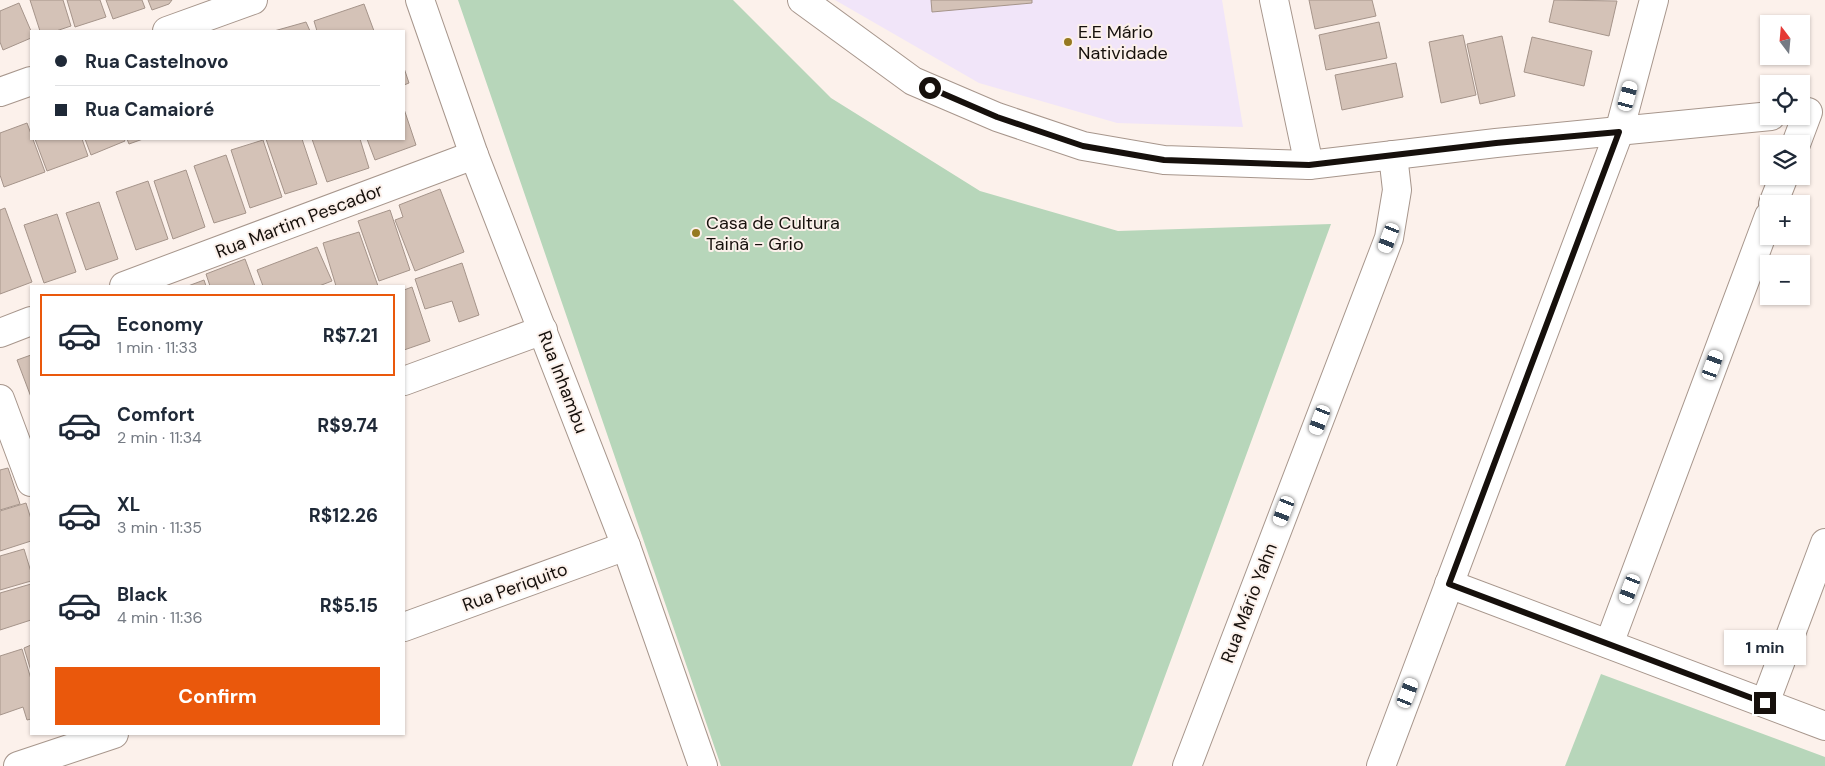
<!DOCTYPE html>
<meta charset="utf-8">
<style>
body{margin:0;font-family:"DM Sans",sans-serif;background:#f6f6f7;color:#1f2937;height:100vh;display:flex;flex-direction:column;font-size:19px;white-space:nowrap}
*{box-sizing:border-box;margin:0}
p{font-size:16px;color:#747a83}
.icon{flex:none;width:28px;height:28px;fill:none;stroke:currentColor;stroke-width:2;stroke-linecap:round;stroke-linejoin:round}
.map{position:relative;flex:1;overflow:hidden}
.sheet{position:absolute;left:30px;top:285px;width:375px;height:450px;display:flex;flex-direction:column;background:#fff;border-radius:0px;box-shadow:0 1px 4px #0004}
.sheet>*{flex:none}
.hud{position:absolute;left:30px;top:30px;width:375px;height:110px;border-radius:0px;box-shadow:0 1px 4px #0004;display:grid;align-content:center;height:110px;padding:0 25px;background:#fff}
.needle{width:32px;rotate:344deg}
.tools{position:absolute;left:1760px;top:15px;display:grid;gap:10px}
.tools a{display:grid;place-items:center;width:50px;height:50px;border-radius:0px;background:#fff;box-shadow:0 1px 4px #0004;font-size:25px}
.end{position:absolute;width:22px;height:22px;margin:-11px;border:6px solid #16100c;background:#fff;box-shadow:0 0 0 2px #fff}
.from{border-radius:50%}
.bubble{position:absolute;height:35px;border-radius:0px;background:#fff;box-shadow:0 1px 4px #0004;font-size:16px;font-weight:700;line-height:35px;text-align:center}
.car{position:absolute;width:15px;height:30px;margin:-15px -8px;border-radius:6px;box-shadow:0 0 4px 1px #0007;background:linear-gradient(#fff 24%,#345 0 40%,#fff 0 76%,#345 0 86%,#fff 0)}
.hud b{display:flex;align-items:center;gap:18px;height:48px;font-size:19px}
.hud b+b{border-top:1px solid #e0e1e3}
.hud i{width:12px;height:12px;background:#1f2937}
ul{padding:9px 0 0;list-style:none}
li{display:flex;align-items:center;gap:15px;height:82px;margin:0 10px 8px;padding:0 15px;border:2px solid transparent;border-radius:0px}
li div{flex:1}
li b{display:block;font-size:19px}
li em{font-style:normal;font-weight:700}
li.active{border-color:#ea580c}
li>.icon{width:45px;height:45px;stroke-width:1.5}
.action{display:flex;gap:10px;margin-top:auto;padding:10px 25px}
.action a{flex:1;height:58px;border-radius:0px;background:#ea580c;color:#fff;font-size:20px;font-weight:700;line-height:58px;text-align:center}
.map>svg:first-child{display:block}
.education{fill:#f1e5f9}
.green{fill:#b7d6ba}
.building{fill:#d4c2b7;stroke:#a5948a}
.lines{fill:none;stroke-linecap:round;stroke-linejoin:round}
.minor-casing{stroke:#a7968c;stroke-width:30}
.minor{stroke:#fff;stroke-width:28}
.route{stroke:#16100c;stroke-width:6}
.poi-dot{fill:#967921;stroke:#fcf1eb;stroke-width:2}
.labels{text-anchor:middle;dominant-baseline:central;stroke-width:4;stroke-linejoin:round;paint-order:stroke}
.poi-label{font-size:18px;fill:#16100c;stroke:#fcf1eb;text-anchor:start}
.street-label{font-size:18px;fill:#16100c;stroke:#fcf1eb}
</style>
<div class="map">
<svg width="1825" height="766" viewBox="0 0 1825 766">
<rect width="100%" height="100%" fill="#fcf1eb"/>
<polygon class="education" points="835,0 1222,0 1243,127 1117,123 979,83"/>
<g class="green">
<polygon points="458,0 733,0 831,98 980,191 1118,231 1331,224 1132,766 721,766"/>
<polygon points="1601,674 1825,757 1825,766 1565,766"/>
</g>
<g class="building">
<polygon points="30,0 63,0 71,26 56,31 40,31"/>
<polygon points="67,0 100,0 106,17 75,27"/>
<polygon points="106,0 142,0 145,8 113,19"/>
<polygon points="148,0 172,0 169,4 152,10"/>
<polygon points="931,0 1032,0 1032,3 932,12"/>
<polygon points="1309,0 1372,0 1376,16 1315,29"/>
<polygon points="1554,0 1617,1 1609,36 1549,22"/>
<polygon points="19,3 31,31 31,38 3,50 0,42 0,11"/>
<polygon points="364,4 374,31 317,31 314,21"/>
<polygon points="306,22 310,31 274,31"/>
<polygon points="1379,22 1387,58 1326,70 1319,35"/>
<polygon points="1463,35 1476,95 1441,103 1429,42"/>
<polygon points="1502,36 1515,96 1480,104 1467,44"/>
<polygon points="1532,37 1592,51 1584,86 1524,72"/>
<polygon points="1396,63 1403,97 1342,110 1335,75"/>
<polygon points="404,68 409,83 404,85"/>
<polygon points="404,109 416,145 375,160 367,139 404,139"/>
<polygon points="27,123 45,172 4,187 0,175 0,133"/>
<polygon points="35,139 82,139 88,156 47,171"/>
<polygon points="85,139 124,139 125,141 91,155"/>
<polygon points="127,139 143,139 129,144"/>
<polygon points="266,139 302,139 317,184 285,194"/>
<polygon points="312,139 360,139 369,168 327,182"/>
<polygon points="263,140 282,197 250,208 231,150"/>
<polygon points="226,155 246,213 214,223 194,166"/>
<polygon points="186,170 205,227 173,239 154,181"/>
<polygon points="148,181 168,239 136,250 116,192"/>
<polygon points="440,189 464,252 415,271 395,220 403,217 399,205"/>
<polygon points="99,202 118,259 86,270 66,213"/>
<polygon points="5,208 32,282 0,294 0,210"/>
<polygon points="390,210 410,270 379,281 358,221"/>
<polygon points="57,214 76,272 44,283 24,225"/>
<polygon points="359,232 378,286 336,286 323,243"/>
<polygon points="317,247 332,281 319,286 263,286 257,270"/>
<polygon points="245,259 255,286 210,286 206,274"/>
<polygon points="462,263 479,315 459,322 452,301 425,309 415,279"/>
<polygon points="204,280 206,286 188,286"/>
<polygon points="412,287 430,341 404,350 404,290"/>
<polygon points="31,355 31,397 17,360"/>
<polygon points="8,468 20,504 0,510 0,470"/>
<polygon points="26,503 31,519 31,541 0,551 0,511"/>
<polygon points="24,549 31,572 31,581 0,590 0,556"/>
<polygon points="31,584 31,620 0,630 0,593"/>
<polygon points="31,645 31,671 24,648"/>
<polygon points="22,649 31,679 31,719 27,720 23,707 0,715 0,656"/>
</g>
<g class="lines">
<g class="minor-casing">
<g id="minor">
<polyline points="420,0 474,155 626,546 703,766"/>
<polyline points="802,0 913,81 997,117 1083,146 1164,160 1309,165 1496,143 1771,116"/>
<polyline points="1274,0 1309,165"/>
<polyline points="167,31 253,0"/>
<polyline points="0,92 31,81"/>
<polyline points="1796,144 1808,112"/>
<polyline points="1773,204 1784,176"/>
<polyline points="124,286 474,155"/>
<polyline points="0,333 31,321"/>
<polyline points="404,381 543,330"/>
<polyline points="0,399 31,482"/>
<polyline points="1449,584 1825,726"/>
<polyline points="404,627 626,546"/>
<polyline points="1609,644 1769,216"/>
<polyline points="1765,703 1825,543"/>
<polyline points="18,766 114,734"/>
<polyline points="1187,766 1389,238 1397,190 1393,155"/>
<polyline points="1381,766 1619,132 1654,0"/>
</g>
</g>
<use href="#minor" class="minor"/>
</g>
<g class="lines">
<polyline class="route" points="930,88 997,117 1083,146 1164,160 1309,165 1496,143 1619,132 1449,584 1765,703"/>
</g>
<g class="poi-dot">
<circle cx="1068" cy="42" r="5"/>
<circle cx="696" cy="233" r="5"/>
</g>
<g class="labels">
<g class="poi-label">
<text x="1078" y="32">E.E Mário<tspan x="1078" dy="21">Natividade</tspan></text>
<text x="706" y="223">Casa de Cultura<tspan x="706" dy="21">Tainã - Grio</tspan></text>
</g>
<g class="street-label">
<text transform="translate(299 221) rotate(-21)">Rua Martim Pescador</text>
<text transform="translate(563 382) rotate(69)">Rua Inhambu</text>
<text transform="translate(515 587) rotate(-20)">Rua Periquito</text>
<text transform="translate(1249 603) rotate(-69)">Rua Mário Yahn</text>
</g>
</g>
</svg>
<div class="tools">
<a><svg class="needle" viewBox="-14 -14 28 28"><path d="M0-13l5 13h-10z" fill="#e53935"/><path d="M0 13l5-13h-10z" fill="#747a83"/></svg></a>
<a><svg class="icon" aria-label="locate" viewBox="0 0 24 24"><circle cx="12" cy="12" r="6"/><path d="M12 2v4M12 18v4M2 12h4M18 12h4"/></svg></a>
<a><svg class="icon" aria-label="layers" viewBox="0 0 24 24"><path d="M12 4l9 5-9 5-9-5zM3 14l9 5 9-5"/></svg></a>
<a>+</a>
<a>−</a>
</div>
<i class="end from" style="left:930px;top:88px"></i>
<i class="end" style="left:1765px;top:703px"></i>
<div class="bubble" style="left:1724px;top:630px;width:82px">1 min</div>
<i class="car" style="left:1628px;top:96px;rotate:15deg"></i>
<i class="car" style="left:1389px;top:238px;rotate:201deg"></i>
<i class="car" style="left:1713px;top:365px;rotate:20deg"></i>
<i class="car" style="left:1320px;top:420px;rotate:201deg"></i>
<i class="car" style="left:1284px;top:511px;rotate:201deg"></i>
<i class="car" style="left:1630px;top:589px;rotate:201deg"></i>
<i class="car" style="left:1408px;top:693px;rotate:21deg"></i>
<div class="hud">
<b><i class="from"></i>Rua Castelnovo</b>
<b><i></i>Rua Camaioré</b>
</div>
<section class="sheet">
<ul>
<li class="active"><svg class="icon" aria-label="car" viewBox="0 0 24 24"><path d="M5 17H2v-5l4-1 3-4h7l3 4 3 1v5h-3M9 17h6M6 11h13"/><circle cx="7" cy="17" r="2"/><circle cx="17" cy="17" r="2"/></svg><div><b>Economy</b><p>1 min · 11:33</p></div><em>R$7.21</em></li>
<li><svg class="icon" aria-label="car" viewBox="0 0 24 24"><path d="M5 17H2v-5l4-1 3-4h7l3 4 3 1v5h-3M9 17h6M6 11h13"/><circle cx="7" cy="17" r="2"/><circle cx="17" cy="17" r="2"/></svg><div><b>Comfort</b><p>2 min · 11:34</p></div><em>R$9.74</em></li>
<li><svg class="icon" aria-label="car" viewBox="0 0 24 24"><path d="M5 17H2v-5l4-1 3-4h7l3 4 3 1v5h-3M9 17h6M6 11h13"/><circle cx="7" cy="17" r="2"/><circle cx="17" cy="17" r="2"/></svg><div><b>XL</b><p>3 min · 11:35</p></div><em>R$12.26</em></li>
<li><svg class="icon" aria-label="car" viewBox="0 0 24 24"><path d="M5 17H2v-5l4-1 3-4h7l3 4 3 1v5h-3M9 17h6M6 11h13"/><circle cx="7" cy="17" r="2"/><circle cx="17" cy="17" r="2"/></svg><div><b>Black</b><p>4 min · 11:36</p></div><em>R$5.15</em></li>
</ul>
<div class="action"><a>Confirm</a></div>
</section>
</div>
